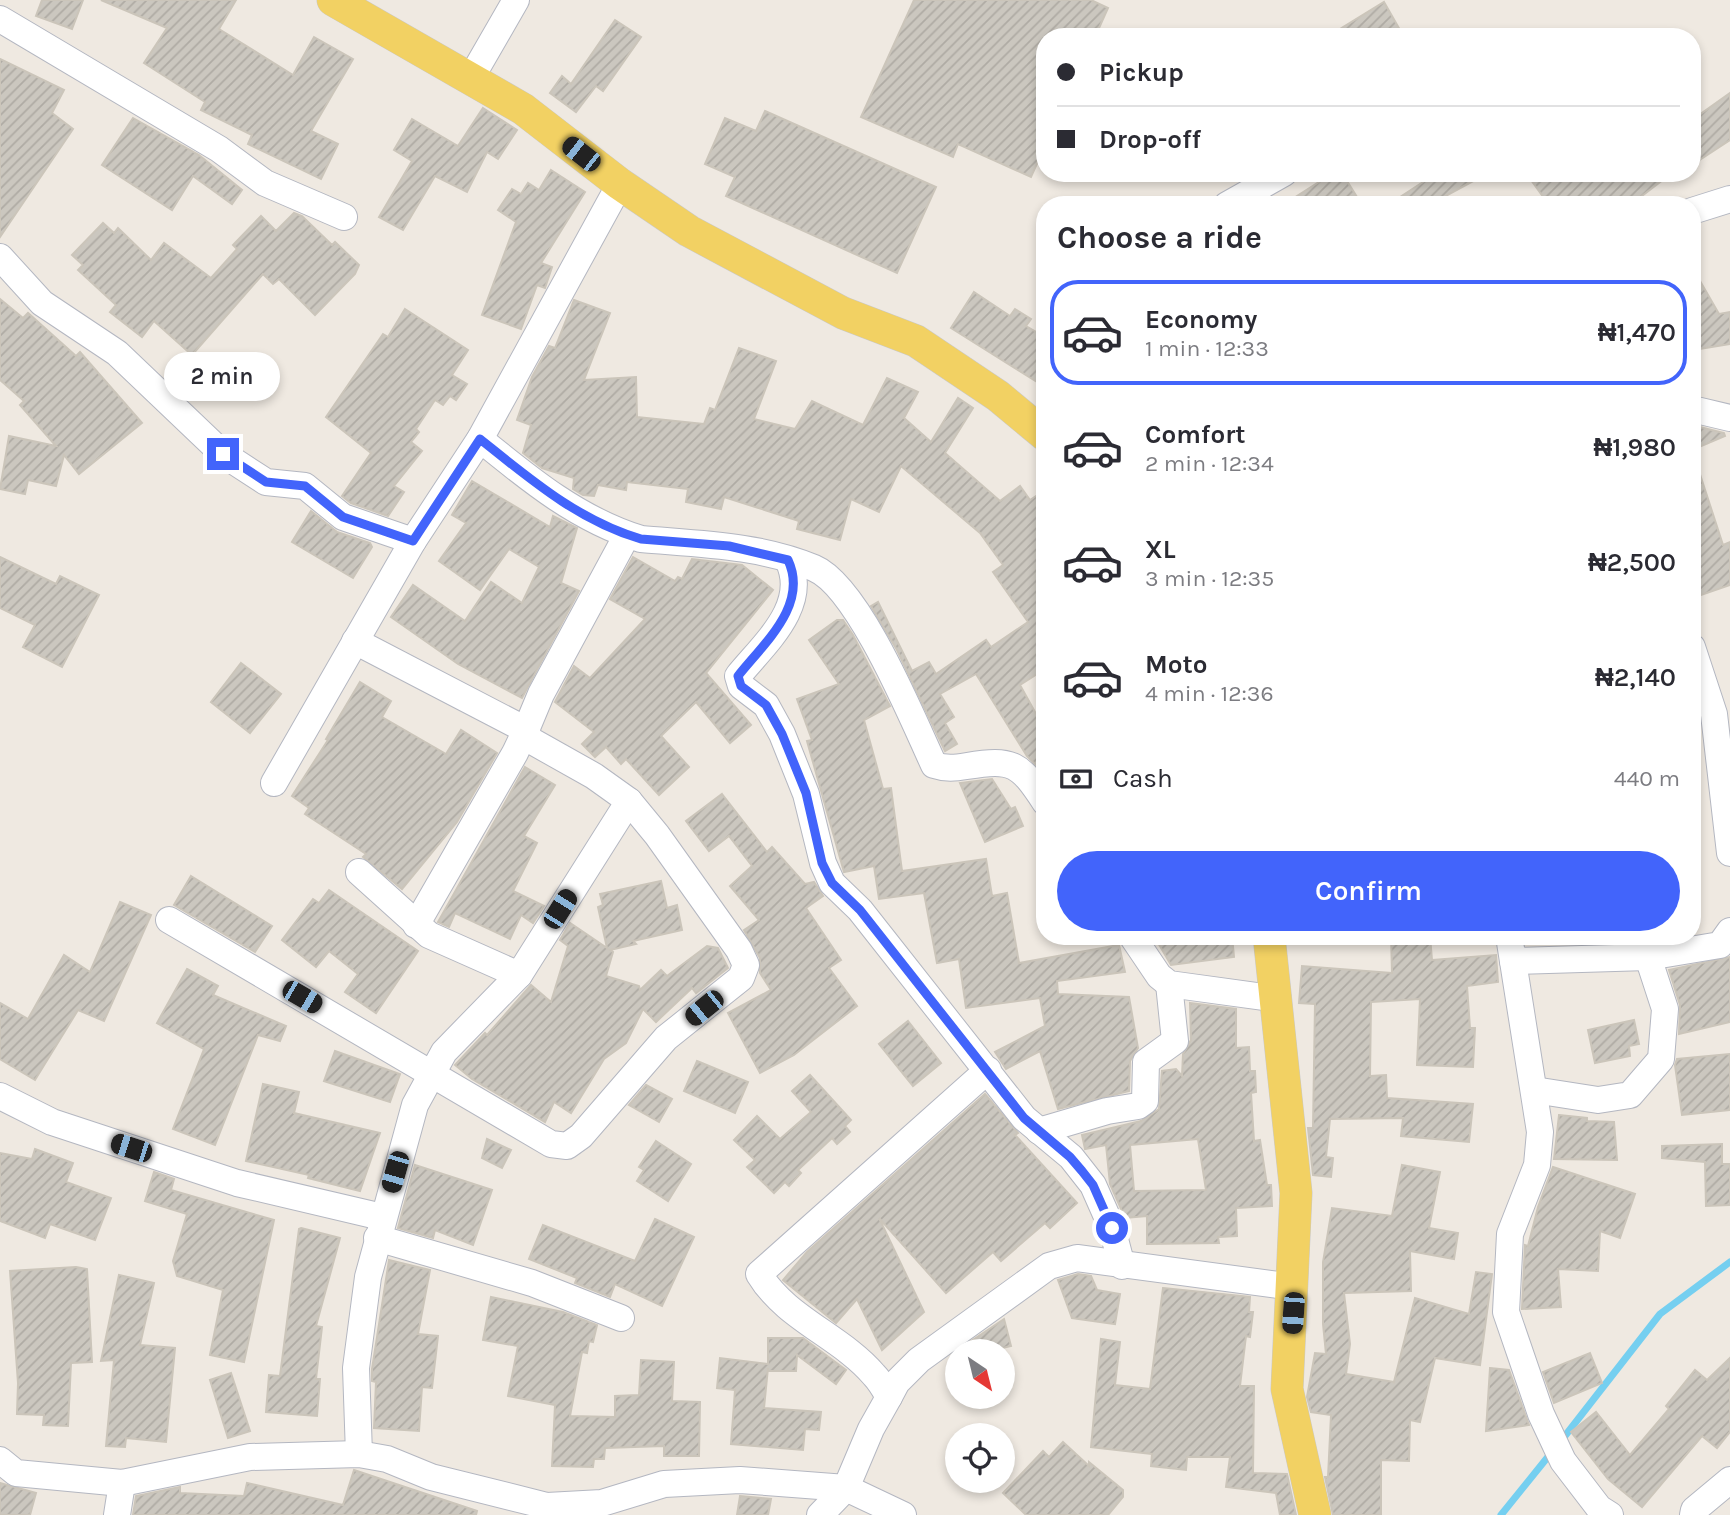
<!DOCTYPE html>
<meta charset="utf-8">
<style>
body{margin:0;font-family:Karla,sans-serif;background:#f2f2f3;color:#2b2b33;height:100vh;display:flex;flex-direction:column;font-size:26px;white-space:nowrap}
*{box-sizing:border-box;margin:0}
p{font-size:23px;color:#7c7c81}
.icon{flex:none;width:38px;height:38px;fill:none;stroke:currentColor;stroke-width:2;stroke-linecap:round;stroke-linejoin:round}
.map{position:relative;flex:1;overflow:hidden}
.sheet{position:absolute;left:1036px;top:196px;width:665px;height:749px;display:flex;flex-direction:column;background:#fff;border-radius:28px;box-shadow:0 4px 10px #0003}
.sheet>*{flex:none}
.hud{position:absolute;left:1036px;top:28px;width:665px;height:154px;border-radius:28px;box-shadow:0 4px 10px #0003;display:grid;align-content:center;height:154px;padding:0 21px;background:#fff}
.needle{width:46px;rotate:145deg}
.fabs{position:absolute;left:945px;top:1339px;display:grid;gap:14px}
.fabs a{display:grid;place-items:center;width:70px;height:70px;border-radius:50%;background:#fff;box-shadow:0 4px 10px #0003;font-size:35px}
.end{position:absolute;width:32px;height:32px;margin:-16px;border:9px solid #4264fb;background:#fff;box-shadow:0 0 0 4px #fff}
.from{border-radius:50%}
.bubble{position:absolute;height:49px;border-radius:24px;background:#fff;box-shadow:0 4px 10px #0003;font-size:23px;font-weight:600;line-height:49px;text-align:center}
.car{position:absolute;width:21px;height:42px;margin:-21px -10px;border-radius:9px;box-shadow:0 0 5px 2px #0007;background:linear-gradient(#222 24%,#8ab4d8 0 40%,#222 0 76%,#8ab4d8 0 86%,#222 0)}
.hud b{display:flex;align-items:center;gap:24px;height:66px;font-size:26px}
.hud b+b{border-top:2px solid #e1e1e2}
.hud i{width:18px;height:18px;background:#2b2b33}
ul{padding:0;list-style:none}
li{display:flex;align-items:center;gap:21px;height:105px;margin:0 14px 10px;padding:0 7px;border:4px solid transparent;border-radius:28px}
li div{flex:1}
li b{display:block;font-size:26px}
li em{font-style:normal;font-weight:600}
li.on{border-color:#4264fb}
li>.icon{width:63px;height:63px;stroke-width:1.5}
h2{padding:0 21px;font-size:32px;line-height:84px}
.pay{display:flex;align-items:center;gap:18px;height:77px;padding:0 21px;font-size:26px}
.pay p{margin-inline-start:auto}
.button{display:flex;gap:14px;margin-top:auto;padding:14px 21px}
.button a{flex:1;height:80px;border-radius:42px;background:#4264fb;color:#fff;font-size:28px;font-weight:600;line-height:80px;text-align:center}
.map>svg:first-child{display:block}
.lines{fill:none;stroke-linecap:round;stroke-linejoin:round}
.stream{stroke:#75cff0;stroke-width:7}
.building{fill:url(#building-hatch);stroke:#cbc5ba;stroke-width:2;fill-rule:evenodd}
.minor-casing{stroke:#b4b7c1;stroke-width:28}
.major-casing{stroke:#c9c9c9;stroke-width:33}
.minor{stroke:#fff;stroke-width:26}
.major{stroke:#f2d163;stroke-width:32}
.route{stroke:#4264fb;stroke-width:9}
</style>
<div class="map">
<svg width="1730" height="1515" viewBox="0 0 1730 1515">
<defs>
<pattern id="building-hatch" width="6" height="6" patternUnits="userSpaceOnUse" patternTransform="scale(1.75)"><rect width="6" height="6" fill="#cbc7bf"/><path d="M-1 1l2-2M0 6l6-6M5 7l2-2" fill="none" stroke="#afaba4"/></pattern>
</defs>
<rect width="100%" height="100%" fill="#efe9e1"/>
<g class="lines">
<g class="stream">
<polyline points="1561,1441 1660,1314 1730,1262"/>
<polyline points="1501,1515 1551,1453"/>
</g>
</g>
<g class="building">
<polygon points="42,0 83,0 72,29 36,16"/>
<polygon points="101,0 236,0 219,29 293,75 314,37 353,59 311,131 338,144 321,179 248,144 252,135 201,110 205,102 144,63 167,28"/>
<polygon points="914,0 1091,0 1108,8 1095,37 1045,37 1045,146 1031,177 958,144 953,157 861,117"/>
<polygon points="1384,2 1404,37 1327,37"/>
<polygon points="615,20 641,37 603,91 596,86 576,112 550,93 562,76 571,84"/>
<polygon points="0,59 64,90 52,113 73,129 0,237"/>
<polygon points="1730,93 1730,140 1692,165 1692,120"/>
<polygon points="483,108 517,130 498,159 487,152 467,192 435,176 403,230 379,217 412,161 394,150 412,119 458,146"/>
<polygon points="765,111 936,187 897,273 726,196 735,177 705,164 725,118 756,131"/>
<polygon points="133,118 199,155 242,190 232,204 193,176 172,210 102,165"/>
<polygon points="551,170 585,192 541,263 552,267 545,288 537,285 521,329 482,315 516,222 498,210 512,189 521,194 528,183 539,190"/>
<polygon points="1333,173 1342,173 1362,205 1283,205"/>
<polygon points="1422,173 1488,173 1429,205 1388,205 1426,180"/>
<polygon points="1526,173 1672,173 1630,205 1549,205"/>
<polygon points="294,213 302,216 332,245 335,242 359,265 355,274 315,315 279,279 273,284 263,274 192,355 154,321 142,337 110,312 116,305 78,270 83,265 72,255 103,223 114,233 118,228 151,260 164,243 211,278 237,249 233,245 261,216 276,231"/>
<polygon points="1692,267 1719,314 1730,312 1730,344 1699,349 1692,300"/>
<polygon points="974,292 1010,316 1015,309 1031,319 1026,326 1045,337 1045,370 1037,382 951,328"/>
<polygon points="0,299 23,318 28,313 76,356 80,352 142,423 79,474 64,455 56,486 28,480 25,494 0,489 9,436 56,446 20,405 24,401 0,380"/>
<polygon points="574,300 610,313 584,380 636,377 637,417 704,424 710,408 715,410 739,348 776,361 754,419 795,429 812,401 863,425 887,378 918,392 904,418 931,442 958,398 973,408 945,453 1000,501 1020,486 1030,500 1045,490 1045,669 1020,685 1045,730 1045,774 1027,756 976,674 940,694 954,717 945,723 957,744 945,751 897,650 871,606 878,602 912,671 929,662 936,674 986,640 991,647 1028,622 993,572 1003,565 980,533 901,466 879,512 851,499 840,540 797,529 799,521 724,497 721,509 686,502 688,489 627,482 626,490 598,485 594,496 583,495 573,489 574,478 542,468 523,453 531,425 517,420 532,377 549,346 555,348"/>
<polygon points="405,309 468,350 452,375 467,384 456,400 450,396 443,405 435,400 416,429 419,432 411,442 422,451 394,486 404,492 388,516 351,503 342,496 371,453 326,417 383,334 388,337"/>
<polygon points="1692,425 1724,433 1725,436 1692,450"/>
<polygon points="1696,462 1723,545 1730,542 1730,585 1692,598 1692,463"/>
<polygon points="472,481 550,527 553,516 577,528 561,583 579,591 522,698 458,664 391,617 413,585 465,621 491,582 522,603 539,567 509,549 480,590 439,561 466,523 452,515"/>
<polygon points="311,511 337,532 370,543 372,547 353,578 292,542"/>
<polygon points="0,557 56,584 60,576 99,595 62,667 23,647 35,625 0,608"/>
<polygon points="633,557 675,581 678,577 682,579 692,559 742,565 773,590 706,673 751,725 730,743 696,702 661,736 689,767 659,795 626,759 621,764 606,747 595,757 582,744 594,732 555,702 574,666 590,678 645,619 610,599"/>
<polygon points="837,620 843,620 853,635 890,706 864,720 883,789 891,788 902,871 986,859 992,896 1007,893 1019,963 1119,945 1125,972 1057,981 1058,994 1129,997 1138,1048 1130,1061 1129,1091 1058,1109 1040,1051 1006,1069 995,1052 1045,1026 1040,998 966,1008 959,959 937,963 924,893 879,899 874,866 844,872 807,741 812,740 797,699 839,684 809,640"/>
<polygon points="241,663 281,694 250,733 211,702"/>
<polygon points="360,682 391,701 382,717 446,754 461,730 497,753 457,822 402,889 363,857 366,854 305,814 309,808 292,796 328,740 326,739"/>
<polygon points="525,767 555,785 524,836 537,843 513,891 544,906 533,923 521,915 510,939 455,913 449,927 438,922"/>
<polygon points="992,779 1011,809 1015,807 1023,826 985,842 960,783"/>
<polygon points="722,794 767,852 772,847 805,884 814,882 823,896 806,908 841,960 829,968 857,1006 794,1055 760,1073 728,1013 771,990 760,973 760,958 744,930 759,920 730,886 752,866 729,836 709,851 686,821"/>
<polygon points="191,876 272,926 255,952 174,905"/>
<polygon points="661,881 667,908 677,905 682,930 633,941 636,944 610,950 613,952 606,976 639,986 640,990 661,970 667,976 707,946 718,948 728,968 696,993 692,988 656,1022 643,1009 626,1043 604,1059 571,1113 554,1102 545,1122 472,1079 455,1065 485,1033 487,1035 531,985 551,1002 568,946 560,940 570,923 607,948 598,907 603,905 600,894"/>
<polygon points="329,890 418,951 376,1013 345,992 358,974 329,951 316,967 282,940 313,899 319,903"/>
<polygon points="120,902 151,915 104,1021 78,1010 35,1080 0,1059 0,1003 28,1019 64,955 90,972"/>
<polygon points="1154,936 1232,936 1234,957 1171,965"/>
<polygon points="1391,936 1430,936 1432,960 1496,955 1498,982 1467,986 1470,1028 1475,1028 1473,1067 1417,1065 1420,999 1371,1002 1370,1076 1386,1075 1387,1098 1473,1104 1469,1142 1401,1136 1403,1118 1330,1119 1326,1157 1333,1158 1331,1177 1313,1175 1308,1128 1313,1128 1315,1004 1299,1003 1302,966 1392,973"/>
<polygon points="1730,957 1730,1022 1679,1034 1680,1005 1669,970"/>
<polygon points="187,969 218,986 213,995 286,1026 280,1041 258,1035 215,1145 173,1129 204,1049 157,1023"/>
<path d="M1190,1003l46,6v39l13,-1 1,24h5l1,21 -5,1 3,48 6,-1 7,45h4l1,21 -36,2 1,28 -19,1 1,6 -72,1v-28l-22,2 -15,-34 -4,-39 -21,4 -3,-14 59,-14 18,-12 3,-38 14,-2 6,7 1,-22 8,-14zM1198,1139l8,51 -72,1 -4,-46z"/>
<polygon points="1634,1020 1639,1044 1629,1046 1630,1056 1595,1063 1588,1030"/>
<polygon points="908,1021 941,1063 913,1086 879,1044"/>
<polygon points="335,1051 400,1074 390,1102 324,1081"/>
<polygon points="1730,1054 1730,1110 1682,1115 1675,1065 1677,1059"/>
<polygon points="697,1061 748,1082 735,1113 684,1091"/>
<polygon points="810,1075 851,1120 845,1126 850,1132 837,1144 832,1138 798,1170 801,1173 789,1186 785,1182 774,1193 747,1167 755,1160 734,1140 757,1116 780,1139 811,1112 792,1091"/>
<polygon points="263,1084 299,1092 294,1113 380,1133 360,1191 308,1178 309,1175 246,1161"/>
<polygon points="646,1085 672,1099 659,1122 629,1105"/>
<polygon points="985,1094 1018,1133 1015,1135 1077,1203 1050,1228 1045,1223 1001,1261 993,1252 946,1293 879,1218 924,1312 882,1350 857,1299 836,1323 783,1280 807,1252"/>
<polygon points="1559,1115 1587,1118 1587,1121 1614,1122 1617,1160 1554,1159"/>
<polygon points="487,1139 511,1150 502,1168 482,1158"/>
<polygon points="656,1141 691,1164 668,1201 637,1181 644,1170 639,1167"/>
<polygon points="1722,1144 1722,1164 1730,1164 1730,1205 1706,1206 1705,1162 1662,1158 1662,1146"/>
<polygon points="35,1149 73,1163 66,1182 111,1198 95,1240 50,1224 45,1238 0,1221 0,1153 32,1159"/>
<polygon points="415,1165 492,1190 473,1245 435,1230 433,1238 398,1228"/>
<polygon points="1402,1165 1440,1172 1429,1228 1458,1233 1454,1259 1410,1251 1411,1291 1344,1293 1350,1344 1346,1374 1394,1382 1415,1298 1469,1314 1476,1272 1492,1274 1480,1365 1435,1358 1420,1422 1410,1420 1409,1461 1381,1460 1381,1515 1333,1515 1325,1477 1328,1477 1331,1415 1311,1412 1307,1397 1315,1353 1326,1354 1323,1324 1323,1262 1332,1208 1392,1216"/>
<polygon points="1553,1167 1635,1194 1620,1238 1600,1231 1598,1271 1558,1269 1561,1307 1522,1309 1525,1245 1528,1246 1538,1207"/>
<polygon points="154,1172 174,1179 171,1190 274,1220 244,1362 210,1355 223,1290 177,1276 173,1261 187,1214 145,1201"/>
<polygon points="655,1219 694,1237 662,1306 615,1284 610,1297 575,1283 577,1278 529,1259 543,1225 635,1261"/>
<polygon points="301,1228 340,1238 316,1326 322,1327 316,1379 320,1379 317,1416 266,1412 269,1375 280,1376 299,1229"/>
<polygon points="389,1260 430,1270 418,1334 438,1336 432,1388 422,1387 419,1431 374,1428 376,1382 372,1381 372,1369"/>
<polygon points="76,1267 87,1269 92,1362 71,1363 68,1426 43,1425 44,1415 17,1414 18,1383 10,1271"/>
<polygon points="1078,1274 1091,1276 1097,1290 1120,1294 1115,1324 1072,1318 1058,1280"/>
<polygon points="119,1275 154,1283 140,1345 175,1348 166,1442 126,1438 125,1447 106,1446 114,1360 101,1361"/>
<polygon points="1163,1288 1250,1297 1249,1312 1253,1312 1250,1337 1246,1336 1240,1386 1254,1386 1253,1473 1287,1474 1296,1515 1280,1515 1276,1493 1226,1487 1230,1457 1187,1457 1186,1470 1151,1466 1152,1454 1091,1447 1101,1339 1120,1342 1115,1385 1150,1389"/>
<polygon points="491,1297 563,1312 597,1325 593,1342 589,1341 587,1353 582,1352 570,1416 615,1417 615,1396 639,1395 641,1360 674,1362 672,1401 700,1402 699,1456 664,1456 664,1446 605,1448 604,1459 594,1459 593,1467 552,1466 555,1405 508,1396 518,1346 483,1340"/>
<polygon points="1004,1319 1011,1346 989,1351 969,1351 967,1344"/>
<polygon points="768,1338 803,1338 846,1370 836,1384 797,1355 796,1371 768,1371 768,1368 764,1408 821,1412 819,1430 805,1429 803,1450 731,1444 735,1390 717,1388 720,1358 768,1364"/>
<polygon points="1590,1353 1602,1383 1554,1403 1543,1372"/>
<polygon points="1730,1358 1730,1432 1717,1448 1702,1436 1642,1507 1608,1479 1571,1432 1596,1412 1630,1455 1669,1409 1666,1406 1695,1370 1707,1380"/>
<polygon points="1490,1368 1509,1370 1529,1425 1486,1431"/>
<polygon points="231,1373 250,1431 228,1438 210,1380"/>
<polygon points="1063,1442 1089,1466 1089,1462 1123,1490 1123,1497 1108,1515 1026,1515 1003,1493 1043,1451 1049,1457"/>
<polygon points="354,1470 477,1511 476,1515 133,1515 136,1496 180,1487 180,1493 244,1496 247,1483 343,1505"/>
<polygon points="0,1483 36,1493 30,1515 0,1515"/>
<polygon points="740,1496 771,1499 768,1515 737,1515"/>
</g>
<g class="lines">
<g class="minor-casing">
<g id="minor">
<polyline points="0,19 219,149 265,183 344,217"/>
<polyline points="471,78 516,0"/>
<polyline points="1227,205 1284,173"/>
<polyline points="1692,211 1730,199"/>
<polyline points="0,257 42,303 117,353 223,454 266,482 305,486 343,517 413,541"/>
<polyline points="1692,409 1730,418"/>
<path d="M480,439c50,41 99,81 161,100 57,5 119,6 173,29 45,19 99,152 120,197 12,4 21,3 33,1 46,-8 53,-2 78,36"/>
<path d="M788,560c22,45 -23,83 -50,116l3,10 25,19 16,29 24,60 17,69 9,20 28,27 164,208 47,39 22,28 19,43 10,38"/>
<polyline points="355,641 526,730 515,753 416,925"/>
<polyline points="1692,647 1714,714 1730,853"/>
<polyline points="274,783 413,541 480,439 620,184"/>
<polyline points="359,872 429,935 519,975"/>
<polyline points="169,920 551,1144 567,1146 581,1136 666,1038 741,978 746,965 739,950 657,835 629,801 594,776 530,740 526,730 541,694 627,535"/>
<polyline points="1132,936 1159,976 1169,984 1278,999"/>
<polyline points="1509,936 1540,1132 1537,1165 1510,1234 1506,1312 1541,1414 1563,1461 1599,1508 1610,1515"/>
<polyline points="1513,961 1648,957 1720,945 1730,931"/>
<polyline points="1534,1090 1598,1100 1630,1095 1661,1059 1665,1009 1648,957"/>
<polyline points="0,1096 52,1122 237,1183 382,1217"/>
<polyline points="1039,1131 1107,1111 1138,1106 1145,1101 1146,1062 1175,1041 1169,984"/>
<polyline points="377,1238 532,1283 621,1318"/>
<polyline points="889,1397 897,1382 919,1360 1049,1266 1077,1258 1294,1287"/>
<polyline points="359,1454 356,1368 368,1277 415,1105 444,1052 519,975 629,801"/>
<polyline points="0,1460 16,1473 122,1483 250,1457 359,1454 387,1459 431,1477 547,1506 602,1503 664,1484 740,1480 846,1488 903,1515"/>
<polyline points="117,1515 122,1483"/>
<path d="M820,1515l26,-27 25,-59 18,-32c-4,-7 -9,-16 -15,-22 -33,-39 -88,-56 -115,-101l229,-204"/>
<polyline points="1693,1515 1694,1510 1730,1480"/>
</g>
</g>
<g class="major-casing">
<g id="major">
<polyline points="333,0 523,109 620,184 689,231 843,313 916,341 998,396 1045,435"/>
<polyline points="1269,936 1296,1193 1287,1389 1315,1515"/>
</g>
</g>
<use href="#minor" class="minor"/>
<use href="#major" class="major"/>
</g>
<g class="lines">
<path class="route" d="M223,454l43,28 39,4 38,31 70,24 67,-102c50,40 99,82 161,100l88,7 59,14c21,45 -24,83 -50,116l3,10 25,19 16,29 24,59 16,70 10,20 28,27 164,208 46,39 12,14 11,14 19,43"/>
</g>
</svg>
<div class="fabs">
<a><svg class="needle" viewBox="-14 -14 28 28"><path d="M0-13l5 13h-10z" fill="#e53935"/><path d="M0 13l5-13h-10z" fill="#7c7c81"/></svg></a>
<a><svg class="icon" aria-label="locate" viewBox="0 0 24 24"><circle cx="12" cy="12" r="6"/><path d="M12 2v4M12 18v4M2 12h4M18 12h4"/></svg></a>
</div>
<i class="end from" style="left:1112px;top:1228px"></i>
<i class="end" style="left:223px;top:454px"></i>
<div class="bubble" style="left:164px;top:352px;width:116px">2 min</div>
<i class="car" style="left:581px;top:154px;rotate:308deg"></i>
<i class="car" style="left:560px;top:909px;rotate:32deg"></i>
<i class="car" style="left:302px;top:997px;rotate:120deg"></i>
<i class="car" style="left:704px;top:1008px;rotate:231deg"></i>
<i class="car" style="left:131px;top:1148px;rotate:288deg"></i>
<i class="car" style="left:395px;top:1172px;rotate:196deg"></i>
<i class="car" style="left:1293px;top:1313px;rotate:184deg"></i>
<div class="hud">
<b><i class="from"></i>Pickup</b>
<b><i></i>Drop-off</b>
</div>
<section class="sheet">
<h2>Choose a ride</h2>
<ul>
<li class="on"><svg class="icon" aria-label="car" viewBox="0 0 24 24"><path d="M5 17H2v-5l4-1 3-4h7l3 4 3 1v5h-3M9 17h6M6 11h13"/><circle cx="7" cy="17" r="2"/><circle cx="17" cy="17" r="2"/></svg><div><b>Economy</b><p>1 min · 12:33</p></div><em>₦1,470</em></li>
<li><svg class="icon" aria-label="car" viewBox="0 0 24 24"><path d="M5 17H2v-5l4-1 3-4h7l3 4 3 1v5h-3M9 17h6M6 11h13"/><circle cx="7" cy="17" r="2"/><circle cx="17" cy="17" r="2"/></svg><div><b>Comfort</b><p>2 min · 12:34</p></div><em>₦1,980</em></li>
<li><svg class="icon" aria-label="car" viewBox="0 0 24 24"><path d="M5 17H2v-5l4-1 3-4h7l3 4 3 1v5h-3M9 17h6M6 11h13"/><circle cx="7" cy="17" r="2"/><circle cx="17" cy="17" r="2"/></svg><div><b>XL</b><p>3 min · 12:35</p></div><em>₦2,500</em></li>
<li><svg class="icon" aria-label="car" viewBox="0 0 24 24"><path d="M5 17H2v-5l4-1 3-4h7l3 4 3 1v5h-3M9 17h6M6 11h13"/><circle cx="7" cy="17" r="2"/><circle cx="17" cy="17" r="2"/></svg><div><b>Moto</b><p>4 min · 12:36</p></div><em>₦2,140</em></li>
</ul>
<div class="pay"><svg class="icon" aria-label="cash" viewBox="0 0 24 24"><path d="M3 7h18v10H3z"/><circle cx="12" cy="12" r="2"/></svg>Cash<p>440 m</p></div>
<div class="button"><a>Confirm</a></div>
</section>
</div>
